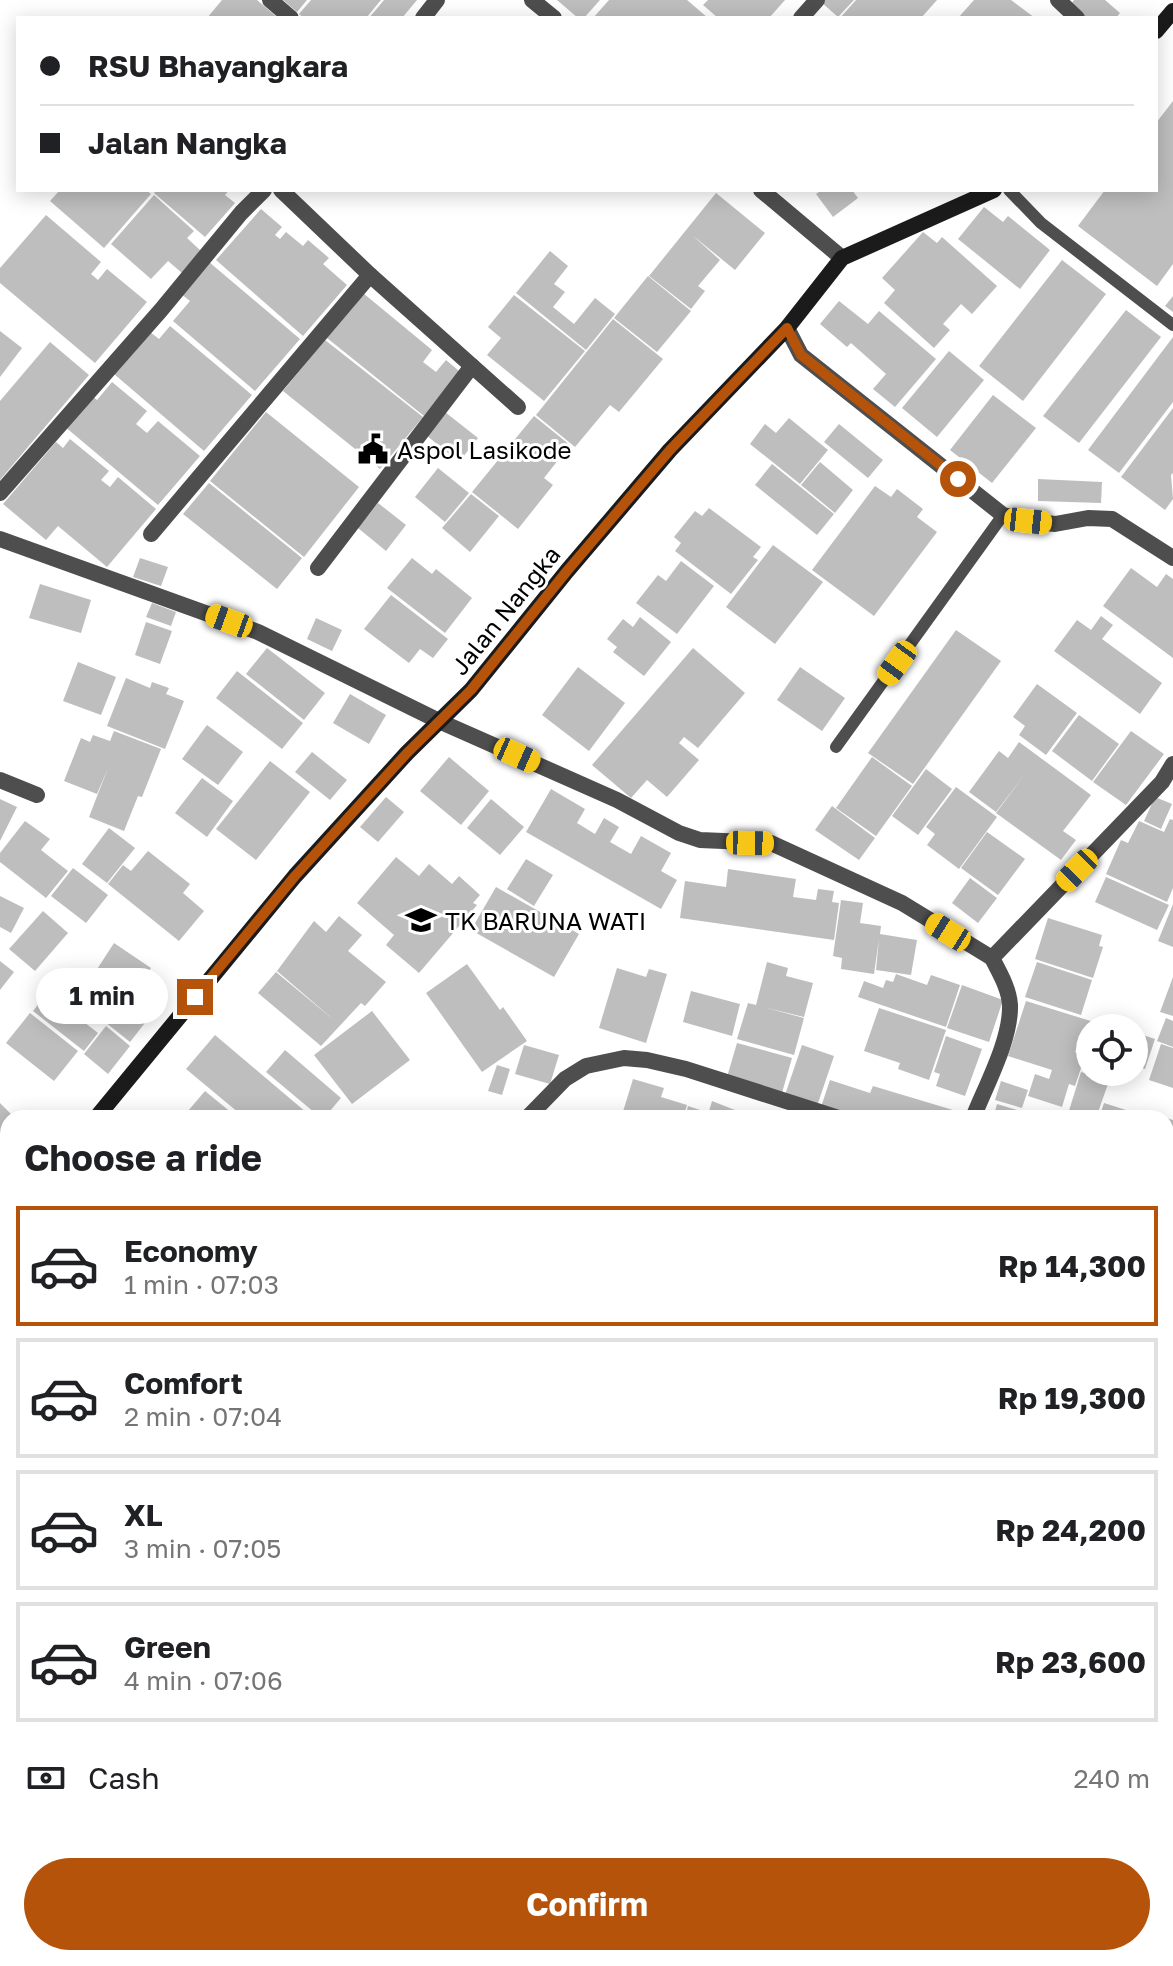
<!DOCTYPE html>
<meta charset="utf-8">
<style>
body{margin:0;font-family:"Golos Text",sans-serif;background:#f6f6f6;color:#202124;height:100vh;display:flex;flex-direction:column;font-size:30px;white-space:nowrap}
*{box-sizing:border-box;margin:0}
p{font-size:26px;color:#757577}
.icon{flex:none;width:44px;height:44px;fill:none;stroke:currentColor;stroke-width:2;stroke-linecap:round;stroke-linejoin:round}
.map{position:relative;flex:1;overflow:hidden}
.drawer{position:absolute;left:0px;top:1110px;width:1174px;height:856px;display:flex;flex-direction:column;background:#fff;border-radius:24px 24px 0 0;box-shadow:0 4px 20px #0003}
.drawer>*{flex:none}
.hud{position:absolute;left:16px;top:16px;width:1142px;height:176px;border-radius:0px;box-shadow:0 4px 20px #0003;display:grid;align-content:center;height:176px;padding:0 24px;background:#fff}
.tools{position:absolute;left:1076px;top:1014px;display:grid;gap:16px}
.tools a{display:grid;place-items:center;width:72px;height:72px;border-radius:50%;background:#fff;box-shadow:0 4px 20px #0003;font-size:40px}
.end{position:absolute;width:36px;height:36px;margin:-18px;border:10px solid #b45309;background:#fff;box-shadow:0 0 0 4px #fff}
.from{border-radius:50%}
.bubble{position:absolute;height:56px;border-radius:28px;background:#fff;box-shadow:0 4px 20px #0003;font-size:26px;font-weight:700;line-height:56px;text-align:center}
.car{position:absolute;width:24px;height:48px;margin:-24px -12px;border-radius:10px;box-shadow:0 0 6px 2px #0007;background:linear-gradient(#f5c518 24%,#345 0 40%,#f5c518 0 76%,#345 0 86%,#f5c518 0)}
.hud b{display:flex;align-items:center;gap:28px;height:76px;font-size:30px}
.hud b+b{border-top:2px solid #e0e0e0}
.hud i{width:20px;height:20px;background:#202124}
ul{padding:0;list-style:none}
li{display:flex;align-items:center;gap:24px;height:120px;margin:0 16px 12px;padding:0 8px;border:4px solid #e0e0e0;border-radius:0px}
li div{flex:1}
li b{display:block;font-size:30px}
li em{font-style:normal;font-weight:700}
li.on{border-color:#b45309}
li>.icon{width:72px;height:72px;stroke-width:1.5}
h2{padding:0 24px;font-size:36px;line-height:96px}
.pay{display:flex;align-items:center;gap:20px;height:88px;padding:0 24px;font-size:30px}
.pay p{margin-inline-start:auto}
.action{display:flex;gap:16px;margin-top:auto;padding:16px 24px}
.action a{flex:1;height:92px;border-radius:48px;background:#b45309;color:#fff;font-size:32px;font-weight:700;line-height:92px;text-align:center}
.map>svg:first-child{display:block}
.building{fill:#bebebe}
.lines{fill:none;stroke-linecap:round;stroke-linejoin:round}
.lane{stroke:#4e4e4e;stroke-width:12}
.street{stroke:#4e4e4e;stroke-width:16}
.secondary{stroke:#1b1b1b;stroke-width:16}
.route{stroke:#b45309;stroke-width:10}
.labels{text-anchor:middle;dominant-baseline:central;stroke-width:6;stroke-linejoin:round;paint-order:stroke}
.poi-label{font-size:24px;fill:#000;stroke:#fff;text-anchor:start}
.street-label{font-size:24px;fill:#000;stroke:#fff}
</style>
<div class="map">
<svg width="1173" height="1966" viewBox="0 0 1173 1966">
<rect width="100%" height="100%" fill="#fff"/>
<g class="building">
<polygon points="222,0 257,0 278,18 207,18"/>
<polygon points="283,0 307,0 297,12"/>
<polygon points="311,0 381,0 366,18 304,18 299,14"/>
<polygon points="384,0 417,0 402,18 369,18"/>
<polygon points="557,0 600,0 584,18 578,18"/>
<polygon points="609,0 687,0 708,18 593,18"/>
<polygon points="708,0 785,0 769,18 718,18 703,5"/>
<polygon points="824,0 854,0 838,17 822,3"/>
<polygon points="856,0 937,0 921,18 840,18"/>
<polygon points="974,0 1011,0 1035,18 958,18"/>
<polygon points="1074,0 1105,0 1120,13 1116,18 1087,18 1071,4"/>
<polygon points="1173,101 1173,264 1157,286 1078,226 1105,190 1156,190 1156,123"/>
<polygon points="60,190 146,190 151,194 104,248 50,201"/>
<polygon points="157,190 229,190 225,195 235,203 205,237 154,193"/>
<polygon points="822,190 852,190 858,198 833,217 816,194"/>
<polygon points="716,193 765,233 735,270 692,235 720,260 698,286 705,291 691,309 649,276"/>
<polygon points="154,195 194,231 187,238 201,251 182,273 168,261 151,279 111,244"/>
<polygon points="984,207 1003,222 1008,216 1050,250 1020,289 958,239"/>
<polygon points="261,209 282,227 275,235 280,239 286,232 303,246 308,240 329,258 323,264 347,285 303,336 216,260"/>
<polygon points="46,215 101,262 91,274 98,280 107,269 147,302 95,363 0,283 0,268"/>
<polygon points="923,232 937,243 942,237 997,286 972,314 961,304 943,324 950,330 934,348 884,303 895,290 882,278"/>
<polygon points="550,251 568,266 554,284 565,292 553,307 574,324 595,298 615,314 586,350 516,293"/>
<polygon points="1062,260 1106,294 1023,401 979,366"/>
<polygon points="209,262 300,339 255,391 173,321 190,301 181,294"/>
<polygon points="648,276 691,311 657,352 614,318"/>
<polygon points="363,293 432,350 423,362 436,372 446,360 459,371 424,416 327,338"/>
<polygon points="514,295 585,351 544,401 487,355 501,338 488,327"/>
<polygon points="1173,296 1173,312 1165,306"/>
<polygon points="839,301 868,324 879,311 936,359 895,407 873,389 886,374 851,343 847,347 820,324"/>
<polygon points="1126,310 1161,337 1079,443 1043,416"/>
<polygon points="613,319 663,359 619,412 610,405 575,447 536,415"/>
<polygon points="170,326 252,395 204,451 114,374 150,332 159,339"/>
<polygon points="0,331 22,348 0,377"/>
<polygon points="1173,337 1173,402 1119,473 1088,450"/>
<polygon points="325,340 423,417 380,469 283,391"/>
<polygon points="50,342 89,375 0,480 0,401"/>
<polygon points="949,351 984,380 937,437 902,408"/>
<polygon points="112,382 147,411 136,424 147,433 158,421 200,456 158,505 64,426 91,395 97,400"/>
<polygon points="993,395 1036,428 992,483 950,450"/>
<polygon points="1173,408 1173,473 1171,475 1173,499 1165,510 1121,477"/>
<polygon points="266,412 359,487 304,557 210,481"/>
<polygon points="445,412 478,438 459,462 426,435"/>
<polygon points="534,416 570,445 544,478 553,485 518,529 472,492"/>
<polygon points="789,418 828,450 800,484 750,444 765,424 776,433"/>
<polygon points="839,424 883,460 868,478 824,442"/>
<polygon points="70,439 109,471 101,480 110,487 118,477 156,509 107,567 58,526 46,540 3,504 56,442 63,448"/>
<polygon points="820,462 853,490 835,513 801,485"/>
<polygon points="772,464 834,514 817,535 755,485"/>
<polygon points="438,468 469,493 445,522 415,497"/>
<polygon points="1038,479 1102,482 1101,503 1038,501"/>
<polygon points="209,483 302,558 277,589 183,514"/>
<polygon points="875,486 891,497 897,489 923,509 917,517 937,532 874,616 812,570"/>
<polygon points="471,494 499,516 470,552 442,528"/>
<polygon points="378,503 406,525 386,551 358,528"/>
<polygon points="709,508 761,547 753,557 758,560 731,594 675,551 681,543 674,537 695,511 702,516"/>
<polygon points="773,545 823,582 775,644 726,607"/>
<polygon points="140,558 168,567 161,586 133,577"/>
<polygon points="412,558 432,574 436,569 472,598 445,633 387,588"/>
<polygon points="681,561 714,586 677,634 636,603 658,575 666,581"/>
<polygon points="1131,568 1157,587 1166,574 1173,579 1173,658 1103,606"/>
<polygon points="40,584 91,600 81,633 29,618"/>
<polygon points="391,595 448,639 433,658 420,649 409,663 364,629"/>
<polygon points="152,603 176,612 171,626 146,617"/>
<polygon points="1101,616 1113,625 1102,639 1162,683 1140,714 1054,651 1077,620 1091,630"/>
<polygon points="640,617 671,642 644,676 613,652 617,647 607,639 623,619 633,627"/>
<polygon points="316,618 342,630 332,651 307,639"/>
<polygon points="146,622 172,631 160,664 135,655"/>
<polygon points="956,630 1001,661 913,784 868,753"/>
<polygon points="267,648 325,693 304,720 246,674"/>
<polygon points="693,648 745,693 698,748 684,737 679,743 699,760 667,797 647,780 631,798 592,765"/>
<polygon points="78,662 116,677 101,715 63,701"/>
<polygon points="578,667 625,703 589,751 542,715"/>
<polygon points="800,667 845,698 822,731 777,700"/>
<polygon points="237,671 303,723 282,749 216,698"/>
<polygon points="126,678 150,688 152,682 169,688 166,694 184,701 165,749 107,726"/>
<polygon points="1037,684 1077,713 1046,755 1019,735 1025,726 1013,717"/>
<polygon points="350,694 386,715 369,744 333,723"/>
<polygon points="1079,715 1119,744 1092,781 1052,751"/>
<polygon points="207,725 243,752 218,785 182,759"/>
<polygon points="114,731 161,749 142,797 138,796 124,831 89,817 108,768 97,794 64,781 81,738 90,742 93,735 110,741"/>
<polygon points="1131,731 1164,754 1126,805 1093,782"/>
<polygon points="1019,742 1091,795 1063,831 1076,840 1061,860 996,813 1025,774 996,812 969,792 999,751 1008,758"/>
<polygon points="312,752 347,780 330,800 295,772"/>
<polygon points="449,757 489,791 461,825 420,791"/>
<polygon points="872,757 912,786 876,836 836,808"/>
<polygon points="270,761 310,792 256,860 216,829"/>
<polygon points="926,769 952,789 918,835 892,816"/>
<polygon points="202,778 233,801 207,837 175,813"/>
<polygon points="956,787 997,817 959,869 927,845 935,834 926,827"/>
<polygon points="551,789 585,809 577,823 595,834 604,818 619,827 610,842 631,854 641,836 671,853 661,871 677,880 661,909 526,832"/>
<polygon points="386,797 404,812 378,842 360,827"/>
<polygon points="1155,797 1172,804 1161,829 1144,821"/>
<polygon points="0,799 17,807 0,841"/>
<polygon points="491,799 524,827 500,855 467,828"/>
<polygon points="832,806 875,838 859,860 815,830"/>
<polygon points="1170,819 1173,820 1173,888 1167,902 1106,874 1121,840 1128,843 1139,821 1164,832"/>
<polygon points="25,821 50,839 41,850 68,871 46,898 0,862 0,853"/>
<polygon points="109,828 135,848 107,883 82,864"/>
<polygon points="987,832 1025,859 998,895 961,868"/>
<polygon points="148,851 190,884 183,893 204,911 179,941 108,884 123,865 131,871"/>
<polygon points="396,857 419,876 429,864 452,884 459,876 480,895 473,903 477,905 419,973 386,945 394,935 357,903"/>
<polygon points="526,859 553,875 534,906 507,889"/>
<polygon points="73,868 108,895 86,923 51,896"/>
<polygon points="728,869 796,879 793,897 816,900 818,889 834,891 832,902 839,903 834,940 680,918 685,881 726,887"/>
<polygon points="1106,877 1169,905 1157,930 1095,902"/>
<polygon points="970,878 997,898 978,923 952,903"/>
<polygon points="496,887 579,934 554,977 471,930"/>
<polygon points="0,896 24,908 11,933 0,927"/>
<polygon points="841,900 863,903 860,923 881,926 880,934 917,940 911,975 876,970 879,939 874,974 841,969 842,958 833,956"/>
<polygon points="1173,904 1173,947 1158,941"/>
<polygon points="43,911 68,933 35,971 9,949"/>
<polygon points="339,916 362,935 348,951 386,982 365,1006 361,1003 321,1046 258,993 276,972 335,1021 277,971 314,921 326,932"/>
<polygon points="1048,918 1102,935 1099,946 1103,947 1093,978 1035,959"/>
<polygon points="114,943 151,968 127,1002 148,1019 130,1042 105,1022 123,998 92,977"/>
<polygon points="0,961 14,972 0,990"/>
<polygon points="767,962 788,968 786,976 813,983 804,1017 763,1007 804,1018 794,1055 737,1039 748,1003 756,1005"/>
<polygon points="1037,962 1092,980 1081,1015 1025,997"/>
<polygon points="467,964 500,1010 503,1007 527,1041 482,1072 426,993"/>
<polygon points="617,968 646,977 649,969 667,974 646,1043 599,1028"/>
<polygon points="896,974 927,985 931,975 960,985 946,1027 858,997 864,981 883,988 886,980 893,982"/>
<polygon points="1173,977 1173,1016 1160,1012"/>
<polygon points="962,985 1003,1000 989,1042 947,1028"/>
<polygon points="691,991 740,1004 732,1036 683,1022"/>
<polygon points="47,993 98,1033 84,1051 33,1011"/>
<polygon points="1026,1001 1110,1027 1090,1028 1090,1051 1077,1047 1075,1052 1085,1056 1075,1086 1069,1084 1062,1107 1028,1096 1035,1074 1049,1079 1052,1070 1008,1056"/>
<polygon points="879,1008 946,1030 929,1080 898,1069 900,1063 864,1051"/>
<polygon points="372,1011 410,1060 352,1104 314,1055"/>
<polygon points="30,1013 78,1051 54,1081 6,1043"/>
<polygon points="1166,1018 1173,1021 1173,1047 1157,1041"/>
<polygon points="106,1026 130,1046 108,1074 84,1054"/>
<polygon points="1134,1032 1155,1039 1145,1069 1134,1065"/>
<polygon points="215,1035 313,1118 245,1118 186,1069"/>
<polygon points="946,1036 982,1049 965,1096 936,1086 940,1074 934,1072"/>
<polygon points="737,1043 792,1058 782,1093 727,1077"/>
<polygon points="1161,1044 1173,1048 1173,1088 1149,1080"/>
<polygon points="524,1045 559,1055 550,1084 515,1074"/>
<polygon points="802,1045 834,1056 817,1106 785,1095"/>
<polygon points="285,1050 341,1098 324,1118 321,1118 266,1072"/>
<polygon points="497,1065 510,1069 502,1095 488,1091"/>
<polygon points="1081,1072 1109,1081 1096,1118 1081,1118 1068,1114"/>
<polygon points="633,1079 664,1088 661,1097 687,1105 683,1118 621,1118"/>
<polygon points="830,1080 870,1093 873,1086 953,1110 951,1118 851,1118 821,1107"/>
<polygon points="1001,1081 1028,1090 1022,1108 995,1100"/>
<polygon points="205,1091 238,1118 182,1118"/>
<polygon points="712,1101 745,1114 744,1118 707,1118"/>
<polygon points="0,1103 15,1118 8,1118 8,1151 0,1158"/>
<polygon points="1104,1103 1148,1117 1148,1118 1099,1118"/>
<polygon points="997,1104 1017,1110 1015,1118 993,1118"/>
<polygon points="688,1106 706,1112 704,1118 685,1118"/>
<polygon points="1019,1111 1039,1117 1039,1118 1016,1118"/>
<polygon points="1166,1118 1173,1120 1173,1137 1166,1135"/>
<polygon points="1167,1206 1173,1208 1173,1254 1166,1252"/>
<polygon points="1166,1255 1173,1258 1173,1301 1166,1299"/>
<polygon points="8,1298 8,1346 0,1340 0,1309"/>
<polygon points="1166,1306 1173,1308 1173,1318 1167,1339"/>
<polygon points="1166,1375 1173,1377 1173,1400 1166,1418"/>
<polygon points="0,1402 8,1410 8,1481 0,1473"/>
<polygon points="1173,1571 1173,1603 1166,1599 1166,1585"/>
<polygon points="8,1591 8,1613 0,1601 0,1596"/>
<rect x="1166" y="1795" width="7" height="39"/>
<polygon points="8,1805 8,1831 0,1819 0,1810"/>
<polygon points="0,1828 8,1839 8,1852 0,1857"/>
<polygon points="8,1859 8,1912 0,1899 0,1864"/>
<polygon points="1166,1941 1171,1941 1169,1960 1166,1960"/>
<polygon points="54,1958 86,1958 75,1966 53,1966 49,1961"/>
<polygon points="87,1958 116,1958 121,1966 91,1966"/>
<polygon points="120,1958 139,1958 125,1966"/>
<polygon points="146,1958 160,1958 165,1966 139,1966 137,1963"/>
<polygon points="220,1958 283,1958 285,1966 221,1966"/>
<polygon points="335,1958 391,1958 390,1966 335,1966"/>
<polygon points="403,1958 446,1958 446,1966 402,1966"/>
<polygon points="547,1958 593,1958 594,1966 547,1966"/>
<rect x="736" y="1958" width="33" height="8"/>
<rect x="780" y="1958" width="55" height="8"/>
<rect x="840" y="1958" width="29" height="8"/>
<rect x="871" y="1958" width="29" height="8"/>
<polygon points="951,1958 992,1958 991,1966 950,1965"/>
<polygon points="1076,1958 1108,1958 1107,1966 1075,1966"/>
<polygon points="1111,1958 1136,1958 1136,1966 1110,1966"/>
<polygon points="902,1959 949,1963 948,1966 901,1966"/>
<polygon points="1141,1961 1169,1964 1169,1966 1140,1966"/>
</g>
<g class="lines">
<g class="lane">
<polyline points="1009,190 1041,223 1173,325"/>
<polyline points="836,747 1003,515"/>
</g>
<g class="street">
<polyline points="270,0 291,18"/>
<polyline points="532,0 554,18"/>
<polyline points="1058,0 1077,18"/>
<polyline points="423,18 437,0"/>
<polyline points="801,18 817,0"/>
<polyline points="281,190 370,275 518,407"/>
<polyline points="761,190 842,258"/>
<polyline points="787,328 801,355 1003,515 1028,521 1055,524 1088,518 1112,519 1173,558"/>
<polyline points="0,493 161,310 241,213 264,190"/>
<polyline points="151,534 370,275"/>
<polyline points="0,539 258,632 441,722 617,800 679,833 700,840 771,843 902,903 992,958"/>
<polyline points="318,568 472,366"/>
<polyline points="0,780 37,795"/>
<polyline points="527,1118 565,1079 586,1066 624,1058 647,1060 686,1069 839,1118"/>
<path d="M973,1118c13,-33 38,-78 37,-113 -1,-17 -11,-33 -18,-47l170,-176 11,-18"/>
<polyline points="1166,1175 1173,1173"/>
<polyline points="0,1357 8,1361"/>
<polyline points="0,1695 8,1701"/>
<polyline points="1166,1853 1173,1856"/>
</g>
<g class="secondary">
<polyline points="1156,31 1173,11"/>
<polyline points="96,1118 295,876 407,753 471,690 567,571 670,450 787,328 842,258 994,190"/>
<polyline points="0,1217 8,1208"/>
</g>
</g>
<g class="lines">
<polyline class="route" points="195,997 295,876 407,753 471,690 567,571 670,450 787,328 801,355 958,479"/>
</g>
<defs>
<g id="civic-bare" transform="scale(2.4)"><path d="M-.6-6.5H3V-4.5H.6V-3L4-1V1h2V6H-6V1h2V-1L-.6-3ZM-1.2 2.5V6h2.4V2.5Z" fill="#000" stroke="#fff" stroke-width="2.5" paint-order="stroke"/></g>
<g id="school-bare" transform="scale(2.4)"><path d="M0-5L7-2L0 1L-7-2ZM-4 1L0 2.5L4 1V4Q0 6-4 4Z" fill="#000" stroke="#fff" stroke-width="2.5" paint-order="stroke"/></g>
</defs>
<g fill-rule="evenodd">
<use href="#civic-bare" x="373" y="449"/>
<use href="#school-bare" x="421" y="920"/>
</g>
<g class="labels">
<g class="poi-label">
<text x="397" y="449">Aspol Lasikode</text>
<text x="445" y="920">TK BARUNA WATI</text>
</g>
<g class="street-label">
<text transform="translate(505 610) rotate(-51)">Jalan Nangka</text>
</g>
</g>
</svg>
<div class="tools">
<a><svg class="icon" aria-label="locate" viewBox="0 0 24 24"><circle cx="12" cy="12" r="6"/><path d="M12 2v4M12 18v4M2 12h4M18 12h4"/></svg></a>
</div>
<i class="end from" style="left:958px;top:479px"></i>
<i class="end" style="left:195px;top:997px"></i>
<div class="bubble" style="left:36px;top:968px;width:132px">1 min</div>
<i class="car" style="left:1028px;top:521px;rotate:96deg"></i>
<i class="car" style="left:229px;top:621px;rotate:290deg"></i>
<i class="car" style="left:897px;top:663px;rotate:216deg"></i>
<i class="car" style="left:517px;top:755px;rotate:114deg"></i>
<i class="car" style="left:750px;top:843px;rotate:91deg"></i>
<i class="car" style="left:1077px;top:870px;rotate:224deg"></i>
<i class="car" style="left:948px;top:932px;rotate:302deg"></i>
<div class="hud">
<b><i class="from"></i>RSU Bhayangkara</b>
<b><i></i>Jalan Nangka</b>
</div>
<section class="drawer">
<h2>Choose a ride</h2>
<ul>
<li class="on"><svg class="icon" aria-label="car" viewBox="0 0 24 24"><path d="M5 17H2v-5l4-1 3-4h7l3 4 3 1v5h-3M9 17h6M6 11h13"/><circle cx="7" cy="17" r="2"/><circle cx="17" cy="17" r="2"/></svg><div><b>Economy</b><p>1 min · 07:03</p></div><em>Rp 14,300</em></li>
<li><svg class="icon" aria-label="car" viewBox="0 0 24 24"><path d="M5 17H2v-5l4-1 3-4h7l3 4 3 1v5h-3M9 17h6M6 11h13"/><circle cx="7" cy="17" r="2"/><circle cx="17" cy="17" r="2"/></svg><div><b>Comfort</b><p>2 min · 07:04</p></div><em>Rp 19,300</em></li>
<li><svg class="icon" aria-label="car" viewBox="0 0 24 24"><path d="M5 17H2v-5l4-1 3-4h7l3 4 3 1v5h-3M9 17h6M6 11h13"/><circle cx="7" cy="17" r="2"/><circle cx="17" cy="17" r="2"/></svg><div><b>XL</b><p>3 min · 07:05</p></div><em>Rp 24,200</em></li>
<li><svg class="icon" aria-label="car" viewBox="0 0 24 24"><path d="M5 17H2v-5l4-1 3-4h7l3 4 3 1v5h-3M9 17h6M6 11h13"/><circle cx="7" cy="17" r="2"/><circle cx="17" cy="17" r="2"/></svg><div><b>Green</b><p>4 min · 07:06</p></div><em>Rp 23,600</em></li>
</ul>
<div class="pay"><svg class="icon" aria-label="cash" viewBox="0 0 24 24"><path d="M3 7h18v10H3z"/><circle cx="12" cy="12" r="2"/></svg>Cash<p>240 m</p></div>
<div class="action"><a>Confirm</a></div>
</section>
</div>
